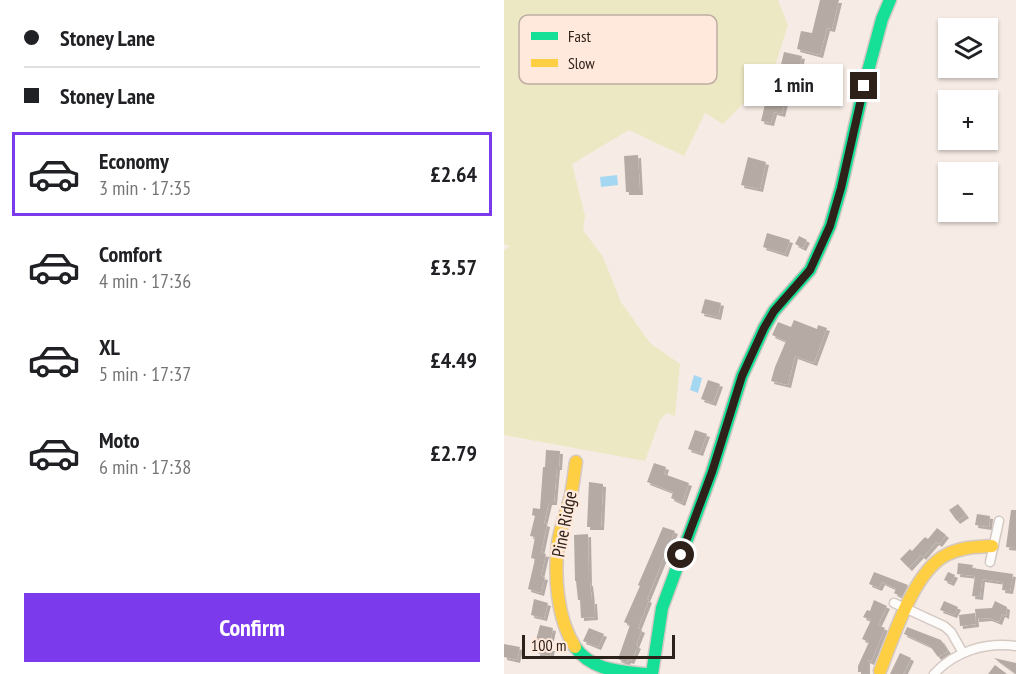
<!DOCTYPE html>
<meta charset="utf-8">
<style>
body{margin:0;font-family:"PT Sans Narrow",sans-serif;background:#f2f2f2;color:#202124;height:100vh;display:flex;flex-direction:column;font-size:22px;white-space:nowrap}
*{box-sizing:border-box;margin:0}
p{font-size:20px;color:#757577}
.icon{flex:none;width:33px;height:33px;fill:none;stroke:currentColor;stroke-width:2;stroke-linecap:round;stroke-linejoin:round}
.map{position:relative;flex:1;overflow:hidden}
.drawer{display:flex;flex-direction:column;background:#fff;width:504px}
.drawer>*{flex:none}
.banner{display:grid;align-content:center;height:132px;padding:0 24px;background:#fff}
.fabs{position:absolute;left:434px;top:18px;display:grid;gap:12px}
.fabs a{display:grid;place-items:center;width:60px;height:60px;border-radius:0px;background:#fff;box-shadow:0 2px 4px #0004;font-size:30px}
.scale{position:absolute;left:18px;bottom:15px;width:153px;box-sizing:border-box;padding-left:6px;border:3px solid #2e211a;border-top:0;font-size:16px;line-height:21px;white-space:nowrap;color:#2e211a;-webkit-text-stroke:4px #ffe9dd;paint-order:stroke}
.end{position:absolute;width:27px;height:27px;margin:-14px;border:8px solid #2e211a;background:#fff;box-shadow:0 0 0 3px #fff}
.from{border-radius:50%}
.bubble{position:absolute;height:42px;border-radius:0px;background:#fff;box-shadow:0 2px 4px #0004;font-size:20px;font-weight:700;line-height:42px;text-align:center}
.banner b{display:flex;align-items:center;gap:21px;height:57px;font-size:22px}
.banner b+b{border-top:2px solid #e0e0e0}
.banner i{width:15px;height:15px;background:#202124}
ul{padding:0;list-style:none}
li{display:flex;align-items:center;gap:18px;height:84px;margin:0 12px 9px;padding:0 12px;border:3px solid transparent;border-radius:0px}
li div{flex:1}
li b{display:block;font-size:22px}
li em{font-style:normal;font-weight:700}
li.selected{border-color:#7c3aed}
li>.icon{width:54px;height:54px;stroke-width:1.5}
.primary-button{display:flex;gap:12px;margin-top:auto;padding:12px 24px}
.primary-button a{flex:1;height:69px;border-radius:0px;background:#7c3aed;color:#fff;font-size:24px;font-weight:700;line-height:69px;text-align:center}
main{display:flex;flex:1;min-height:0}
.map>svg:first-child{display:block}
.green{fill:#ece8c3}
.water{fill:#a4d7f2}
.building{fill:#b6aba4;filter:url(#shadow)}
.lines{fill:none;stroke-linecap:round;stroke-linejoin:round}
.street-casing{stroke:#d5c9c3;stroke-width:11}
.fast-casing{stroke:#d5c9c3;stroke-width:15}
.slow-casing{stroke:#d5c9c3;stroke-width:15}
.street{stroke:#fefcfb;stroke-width:8}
.fast{stroke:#16e098;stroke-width:12}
.slow{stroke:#ffcf43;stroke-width:12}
.route{stroke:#2e211a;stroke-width:8}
.labels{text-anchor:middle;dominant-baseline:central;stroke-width:5;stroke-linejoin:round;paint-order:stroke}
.street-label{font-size:18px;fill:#2e211a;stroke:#ffe9dd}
.key{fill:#ffe9dd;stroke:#c0ada2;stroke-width:1.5}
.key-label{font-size:16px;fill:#2e211a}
</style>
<main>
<section class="drawer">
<div class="banner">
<b><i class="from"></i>Stoney Lane</b>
<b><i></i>Stoney Lane</b>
</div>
<ul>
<li class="selected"><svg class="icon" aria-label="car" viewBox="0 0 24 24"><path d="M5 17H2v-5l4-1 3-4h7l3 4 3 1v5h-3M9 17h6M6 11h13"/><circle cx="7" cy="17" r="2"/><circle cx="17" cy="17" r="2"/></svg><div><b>Economy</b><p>3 min · 17:35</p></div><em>£2.64</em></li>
<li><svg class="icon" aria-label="car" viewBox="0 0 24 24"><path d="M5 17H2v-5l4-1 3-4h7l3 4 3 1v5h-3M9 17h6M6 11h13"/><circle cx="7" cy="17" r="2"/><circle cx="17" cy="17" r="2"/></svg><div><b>Comfort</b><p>4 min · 17:36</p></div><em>£3.57</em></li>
<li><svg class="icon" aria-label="car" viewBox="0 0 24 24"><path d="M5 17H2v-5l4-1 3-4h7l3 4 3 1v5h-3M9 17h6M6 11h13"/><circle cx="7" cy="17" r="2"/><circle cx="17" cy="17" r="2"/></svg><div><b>XL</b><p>5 min · 17:37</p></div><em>£4.49</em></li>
<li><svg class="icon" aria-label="car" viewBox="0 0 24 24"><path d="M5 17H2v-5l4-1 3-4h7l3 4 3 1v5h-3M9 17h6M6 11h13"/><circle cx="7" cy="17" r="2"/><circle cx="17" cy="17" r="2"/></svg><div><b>Moto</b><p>6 min · 17:38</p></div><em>£2.79</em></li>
</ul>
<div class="primary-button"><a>Confirm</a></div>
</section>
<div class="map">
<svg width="512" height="674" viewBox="0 0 512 674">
<defs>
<filter id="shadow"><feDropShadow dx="3" dy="3" stdDeviation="0" flood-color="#0004"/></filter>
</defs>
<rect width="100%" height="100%" fill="#f7ebe5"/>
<polygon class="green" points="0,0 274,0 284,25 271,66 260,82 219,124 201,113 180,156 125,130 68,164 81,216 79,230 99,257 117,302 146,343 176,364 171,416 162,413 156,420 141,461 0,435 0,250 6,246 0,244"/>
<g class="water">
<polygon points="113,175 114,185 97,187 96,177"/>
<polygon points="190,375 198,378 194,393 186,390"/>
</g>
<g class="building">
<polygon points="316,0 335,0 328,29 323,28 316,55 293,49 297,31 308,33"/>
<polygon points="280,52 298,56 292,83 286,82 278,114 270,112 267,123 257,121 264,92 270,94"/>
<polygon points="134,155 136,192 122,192 120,156"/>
<polygon points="244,157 262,162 256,189 237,185"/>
<polygon points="263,233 286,240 281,254 259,247"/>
<polygon points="295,236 303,240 299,248 291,244"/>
<polygon points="201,299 217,303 214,317 197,313"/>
<polygon points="290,320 313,329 314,325 323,328 310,363 291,356 284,385 267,381 271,367 282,341 268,335 274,322 287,327"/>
<polygon points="204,380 216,384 209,403 197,399"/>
<polygon points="191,430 203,434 196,453 184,449"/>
<polygon points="42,450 56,451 55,467 53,467 50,502 45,502 40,523 43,524 37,553 42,554 37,576 41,577 37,593 24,589 31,559 27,558 31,537 26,536 31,516 28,515 29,508 36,509 39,467 41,467"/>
<polygon points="150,463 162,467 160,474 185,483 178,503 167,498 169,492 143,482"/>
<polygon points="85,482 99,484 97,527 83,527"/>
<polygon points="454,504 462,515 453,521 445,510"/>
<polygon points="507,510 512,510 512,548 502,547"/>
<polygon points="473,514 486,516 485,527 471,525"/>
<polygon points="159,527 171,531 143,599 145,600 134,628 138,630 132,645 134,646 127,661 124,660 123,663 114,659 126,625 120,622 136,586 134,585"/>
<polygon points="433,528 442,535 435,544 432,542 419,557 417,555 405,568 396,559 406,549 408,551 418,540 421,537 424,539"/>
<polygon points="84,534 85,583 86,583 88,601 90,601 91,617 77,618 76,600 74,600 72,581 71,581 70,535"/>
<polygon points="454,563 469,565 468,568 509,574 506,591 498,590 499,582 478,579 476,597 468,596 471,576 453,574"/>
<polygon points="370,572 404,585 398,597 390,593 392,589 378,582 375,588 365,584"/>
<polygon points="444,572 451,575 447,583 440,580"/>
<polygon points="30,599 44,603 40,618 27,615"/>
<polygon points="370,600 383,606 374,625 381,628 367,662 363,660 363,672 354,672 354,666 365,642 358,639 367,620 359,617 363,610 366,611"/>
<polygon points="440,601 454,607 450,615 436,610"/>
<polygon points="491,601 503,607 502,616 498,614 495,622 485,618 472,619 471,609 488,608"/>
<polygon points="471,613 472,624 456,626 455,615"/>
<polygon points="36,625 49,628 45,648 48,648 46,656 33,653 35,641 32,640"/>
<polygon points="403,627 437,640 444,651 434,657 426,646 400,634"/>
<polygon points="85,628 100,634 94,647 79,641"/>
<polygon points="0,644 16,647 13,660 0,657"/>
<polygon points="396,653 407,658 401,671 399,674 386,674"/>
<polygon points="490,658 512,663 512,674"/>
<polygon points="491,665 503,674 484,674"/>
</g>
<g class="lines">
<g class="street-casing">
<g id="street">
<polyline points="486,562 495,521"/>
<polyline points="390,603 440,626 447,632 459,653"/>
<path d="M430,674c21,-23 52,-32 82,-28"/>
</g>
</g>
<g class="fast-casing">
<g id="fast">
<path d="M71,647c17,24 44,24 71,27"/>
<polyline points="148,674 158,608 208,472 238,376 260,328 270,311 306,270 326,226 337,188 360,86 378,19 386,0"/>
</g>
</g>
<g class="slow-casing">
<g id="slow">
<path d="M71,647c-18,-28 -21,-71 -17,-104 2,-15 8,-29 12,-44 3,-12 4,-25 6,-37"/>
<path d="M376,671c13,-33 34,-100 66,-116 15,-8 30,-8 46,-9"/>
</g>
</g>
<use href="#street" class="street"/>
<use href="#fast" class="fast"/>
<use href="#slow" class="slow"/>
</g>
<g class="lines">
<polyline class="route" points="177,555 208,472 238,376 260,328 270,311 306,270 326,226 337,188 360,86"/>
</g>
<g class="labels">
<g class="street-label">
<text transform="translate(60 524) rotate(-79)">Pine Ridge</text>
</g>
</g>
<rect x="15" y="15" width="198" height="69" rx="9" class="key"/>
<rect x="27" y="32" width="27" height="8" fill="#16e098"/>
<rect x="27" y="59" width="27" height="8" fill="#ffcf43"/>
<g class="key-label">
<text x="64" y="42">Fast</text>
<text x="64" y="69">Slow</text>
</g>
</svg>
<div class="fabs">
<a><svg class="icon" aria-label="layers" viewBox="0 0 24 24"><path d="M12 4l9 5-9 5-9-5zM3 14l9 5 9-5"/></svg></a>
<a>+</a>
<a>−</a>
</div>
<div class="scale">100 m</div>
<i class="end from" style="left:177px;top:555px"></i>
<i class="end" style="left:360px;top:86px"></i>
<div class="bubble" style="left:240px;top:64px;width:99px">1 min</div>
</div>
</main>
